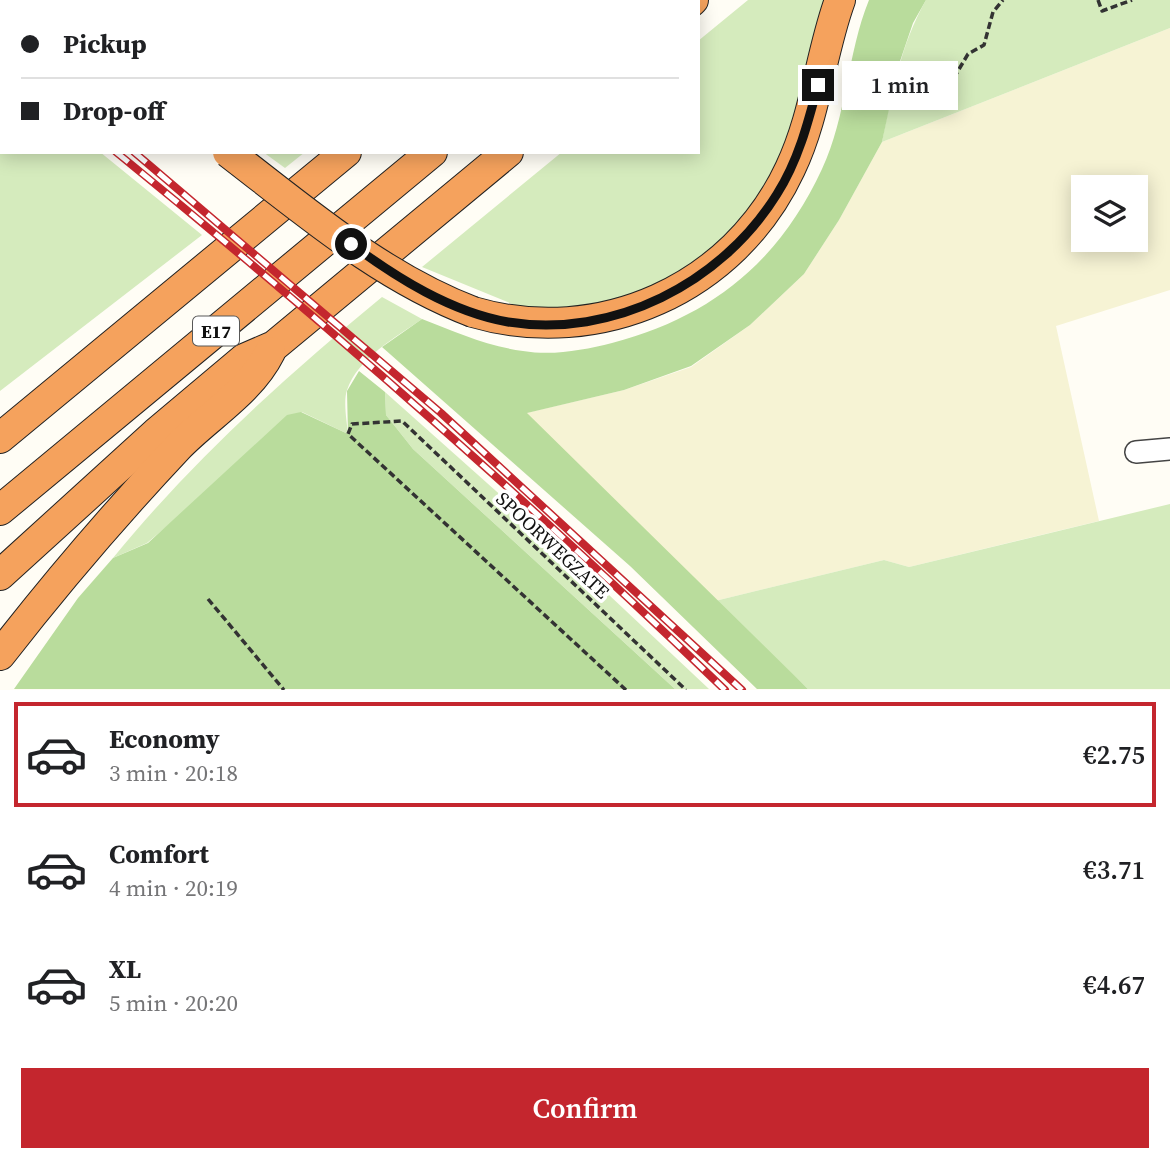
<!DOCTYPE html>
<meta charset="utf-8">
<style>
body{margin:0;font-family:"Source Serif 4",serif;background:#f6f6f6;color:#202124;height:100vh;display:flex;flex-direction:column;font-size:26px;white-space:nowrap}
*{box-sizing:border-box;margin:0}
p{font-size:23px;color:#757577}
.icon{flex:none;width:38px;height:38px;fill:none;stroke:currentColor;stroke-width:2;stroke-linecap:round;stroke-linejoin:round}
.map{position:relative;height:690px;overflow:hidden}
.drawer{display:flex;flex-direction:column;background:#fff;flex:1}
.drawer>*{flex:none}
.banner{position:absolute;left:0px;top:0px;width:700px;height:154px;box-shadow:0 4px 18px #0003;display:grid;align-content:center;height:154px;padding:0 21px;background:#fff}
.fabs{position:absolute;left:1071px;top:175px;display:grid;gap:14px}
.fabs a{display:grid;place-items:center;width:77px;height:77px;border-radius:0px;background:#fff;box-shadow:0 4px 18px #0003;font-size:35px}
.end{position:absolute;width:32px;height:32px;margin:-16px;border:9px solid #111;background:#fff;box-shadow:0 0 0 4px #fff}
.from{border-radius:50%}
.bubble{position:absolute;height:49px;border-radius:0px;background:#fff;box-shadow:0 4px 18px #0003;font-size:23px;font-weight:600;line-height:49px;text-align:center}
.banner b{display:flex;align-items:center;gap:24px;height:66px;font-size:26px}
.banner b+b{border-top:2px solid #e0e0e0}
.banner i{width:18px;height:18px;background:#202124}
ul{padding:12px 0 0;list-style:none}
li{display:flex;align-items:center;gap:21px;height:105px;margin:0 14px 10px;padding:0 7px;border:4px solid transparent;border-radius:0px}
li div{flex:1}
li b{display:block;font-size:26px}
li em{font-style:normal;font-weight:600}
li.current{border-color:#c4262e}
li>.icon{width:63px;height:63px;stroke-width:1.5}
.cta{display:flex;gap:14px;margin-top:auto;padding:14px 21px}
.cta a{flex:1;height:80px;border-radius:0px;background:#c4262e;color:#fff;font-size:28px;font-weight:600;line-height:80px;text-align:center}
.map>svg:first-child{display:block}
.farmland{fill:#f6f3d4;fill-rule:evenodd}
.green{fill:#d5ebbd}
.forest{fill:#b9dc9c}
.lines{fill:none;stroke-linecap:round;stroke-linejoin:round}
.minor-casing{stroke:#444;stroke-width:24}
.highway-casing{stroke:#222;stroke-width:32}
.path{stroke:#333;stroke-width:3.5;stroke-dasharray:7 3.5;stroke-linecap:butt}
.minor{stroke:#fff;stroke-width:21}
.highway{stroke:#f5a25d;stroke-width:30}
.rail-casing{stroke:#c4262e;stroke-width:8}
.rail{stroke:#fff;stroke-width:5;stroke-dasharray:16;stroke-linecap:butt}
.highway-bridge-casing{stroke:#222;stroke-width:32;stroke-linecap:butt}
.highway-bridge{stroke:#f5a25d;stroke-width:30}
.route{stroke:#111;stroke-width:9}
.labels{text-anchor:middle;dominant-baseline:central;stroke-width:7;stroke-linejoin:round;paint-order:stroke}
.shield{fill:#fff;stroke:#585858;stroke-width:2}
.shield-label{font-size:18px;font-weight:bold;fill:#111}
.street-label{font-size:19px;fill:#111;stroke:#fff}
</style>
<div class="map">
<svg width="1170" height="690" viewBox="0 0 1170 690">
<rect width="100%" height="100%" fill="#fffdf5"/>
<path class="farmland" d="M1170,28v262l-114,36 43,195 -190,46 -25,-7 -169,41 -189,-188 98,-23 67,-23 59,-42 54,-51 35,-54 43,-78zM1083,187h53v53h-53z"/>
<g class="green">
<polygon points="60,0 263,0 272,2 62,2"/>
<polygon points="748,0 827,0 799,108 772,180 726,240 659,286 588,309 522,308 422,267 562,152 698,152 698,41"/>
<path d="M926,0h244v28l-288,114c10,-50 19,-98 44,-142z"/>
<polygon points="0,73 2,152 100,152 202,235 0,391"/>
<polygon points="263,152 305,152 285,168"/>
<path d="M382,297l40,22c-26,18 -64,39 -75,71 -4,12 0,32 1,44l-46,-22 -155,131 -34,15c80,-98 172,-181 269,-261z"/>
<polygon points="385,392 541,531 709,689 675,689 413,449 386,415"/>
<polygon points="1170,504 1170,689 808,689 715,601 884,560 909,567"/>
</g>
<g class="forest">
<path d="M869,0h57l-13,23 -15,44 -16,75 -43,78 -35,54 -54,51 -59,41 -67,24 -97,23 281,276h-51l-127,-123 -248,-219 40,-28c33,13 65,27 101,32 30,5 61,-1 89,-8 99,-26 167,-81 210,-174 25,-53 25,-115 47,-169z"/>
<polygon points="359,371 385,392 386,415 413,449 675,689 14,689 78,598 113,558 148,543 287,415 301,412 348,434 347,391"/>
</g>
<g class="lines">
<g class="minor-casing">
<polyline id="minor" points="1136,452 1170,449"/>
</g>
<g class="highway-casing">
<g id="highway">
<polyline points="25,0 27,2"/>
<polyline points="535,2 537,0"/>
<polyline points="616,2 618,0"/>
<polyline points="691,2 693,0"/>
<path d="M473,312c126,37 261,-23 317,-143 26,-54 30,-114 50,-169"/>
<polyline points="0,438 346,152"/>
<polyline points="0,510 432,152"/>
<polyline points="0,575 156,433 244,359 274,346 508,152"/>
<path d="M0,655c56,-72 115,-141 178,-208 30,-31 72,-55 92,-95"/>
</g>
</g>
<g class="path">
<polyline points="1098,0 1102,11 1132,0"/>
<polyline points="945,80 952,81 968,54 984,45 993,12 1003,0"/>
<polyline points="208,599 284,690"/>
<polyline points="626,690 348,434 352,424 402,421 686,690"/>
</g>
<use href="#minor" class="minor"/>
<use href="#highway" class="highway"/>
<g class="rail-casing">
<g id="rail">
<polyline points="0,45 2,47"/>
<polyline points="0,60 2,61"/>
<path d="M116,152c210,171 414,350 609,538"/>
<polyline points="134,152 441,413 742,690"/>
</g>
</g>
<use href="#rail" class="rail"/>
<g class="highway-bridge-casing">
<path id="highway-bridge" d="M228,152c77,59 153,125 245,160"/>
</g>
<use href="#highway-bridge" class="highway-bridge"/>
</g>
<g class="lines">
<path class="route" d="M351,244c46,34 100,68 157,78 105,17 214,-39 269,-128 21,-33 31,-71 41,-109"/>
</g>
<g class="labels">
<rect class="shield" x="193" y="316.5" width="46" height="29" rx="5"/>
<g class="shield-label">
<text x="216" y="331">E17</text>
</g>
<g class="street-label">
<text transform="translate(553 545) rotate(43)">SPOORWEGZATE</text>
</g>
</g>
</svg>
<div class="fabs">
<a><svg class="icon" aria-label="layers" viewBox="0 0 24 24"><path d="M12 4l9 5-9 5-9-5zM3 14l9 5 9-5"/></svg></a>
</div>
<i class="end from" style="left:351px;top:244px"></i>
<i class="end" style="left:818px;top:85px"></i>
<div class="bubble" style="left:842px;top:61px;width:116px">1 min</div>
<div class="banner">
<b><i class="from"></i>Pickup</b>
<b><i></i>Drop-off</b>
</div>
</div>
<section class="drawer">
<ul>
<li class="current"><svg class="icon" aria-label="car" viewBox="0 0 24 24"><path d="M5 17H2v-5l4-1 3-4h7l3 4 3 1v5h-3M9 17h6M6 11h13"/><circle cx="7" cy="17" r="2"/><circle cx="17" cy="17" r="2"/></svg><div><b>Economy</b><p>3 min · 20:18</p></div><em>€2.75</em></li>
<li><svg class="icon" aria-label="car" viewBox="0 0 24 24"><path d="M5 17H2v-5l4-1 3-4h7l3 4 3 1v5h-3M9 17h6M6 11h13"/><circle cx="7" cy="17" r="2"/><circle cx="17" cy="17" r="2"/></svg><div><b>Comfort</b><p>4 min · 20:19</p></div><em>€3.71</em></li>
<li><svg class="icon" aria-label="car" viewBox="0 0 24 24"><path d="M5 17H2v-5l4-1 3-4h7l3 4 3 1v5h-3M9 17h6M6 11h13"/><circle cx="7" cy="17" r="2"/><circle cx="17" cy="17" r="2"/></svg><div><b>XL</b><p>5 min · 20:20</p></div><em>€4.67</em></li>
</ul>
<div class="cta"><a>Confirm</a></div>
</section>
